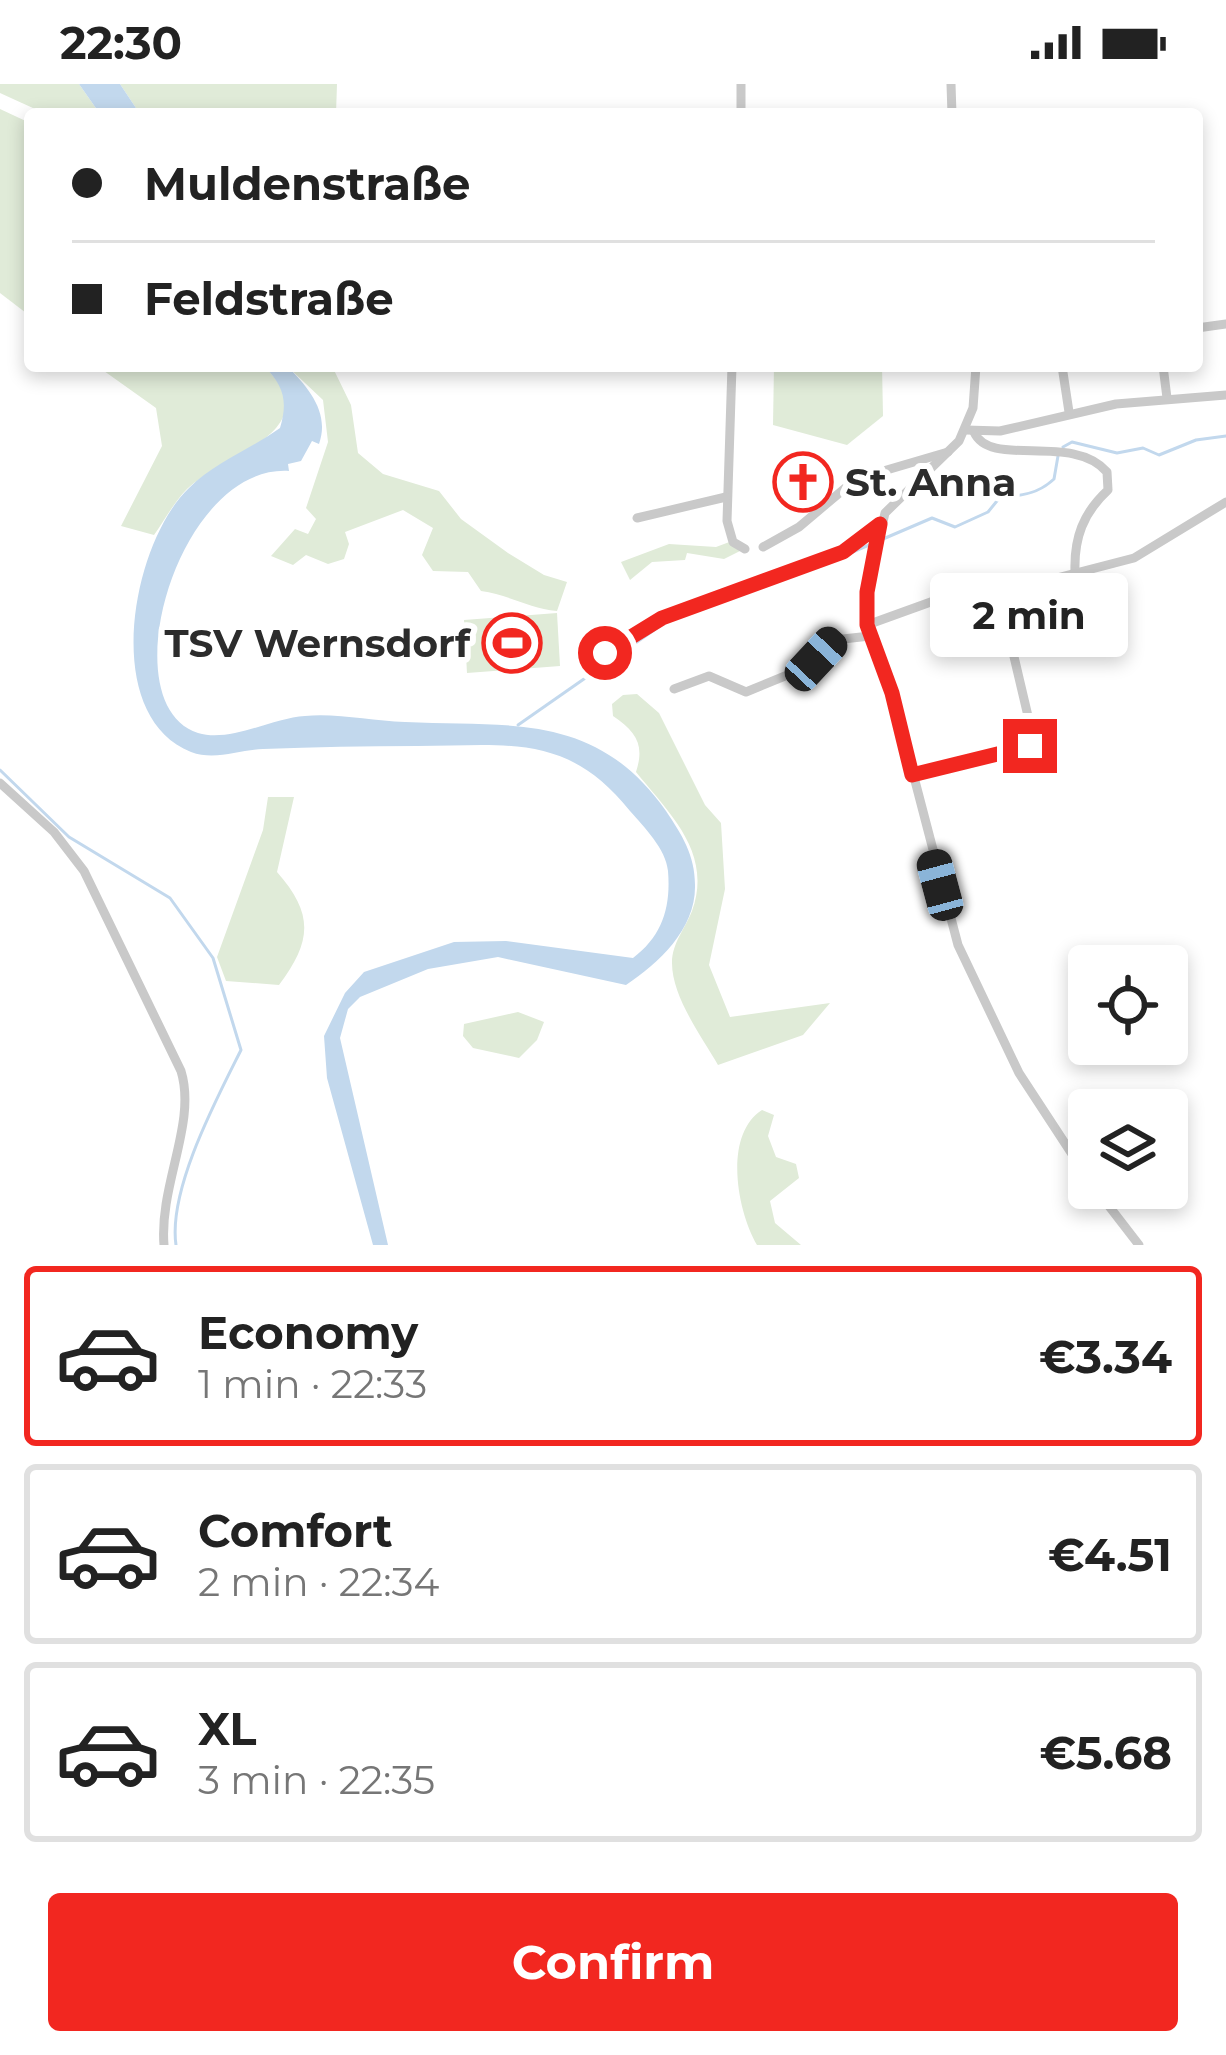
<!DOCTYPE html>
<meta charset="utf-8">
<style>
body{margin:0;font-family:Montserrat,sans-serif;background:#f6f6f6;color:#222;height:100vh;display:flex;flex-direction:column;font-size:45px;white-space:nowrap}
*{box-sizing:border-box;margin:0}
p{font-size:39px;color:#767676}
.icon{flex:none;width:66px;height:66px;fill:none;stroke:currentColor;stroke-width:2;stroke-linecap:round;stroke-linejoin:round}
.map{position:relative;height:1161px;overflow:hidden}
.side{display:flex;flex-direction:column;background:#fff;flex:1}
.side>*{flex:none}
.top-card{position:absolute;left:24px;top:24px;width:1179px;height:264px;border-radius:12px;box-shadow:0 6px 18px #0003;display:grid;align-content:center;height:264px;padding:0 48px;background:#fff}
.fabs{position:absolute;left:1068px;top:861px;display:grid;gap:24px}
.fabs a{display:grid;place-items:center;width:120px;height:120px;border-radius:12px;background:#fff;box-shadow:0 6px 18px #0003;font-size:60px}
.end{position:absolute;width:54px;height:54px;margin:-27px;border:15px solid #f22720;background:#fff;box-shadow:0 0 0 6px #fff}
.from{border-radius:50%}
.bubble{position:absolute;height:84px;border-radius:12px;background:#fff;box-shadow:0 6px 18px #0003;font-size:39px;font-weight:700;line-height:84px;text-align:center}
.car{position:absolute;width:36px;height:72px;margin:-36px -18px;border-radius:15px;box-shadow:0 0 9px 3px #0007;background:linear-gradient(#222 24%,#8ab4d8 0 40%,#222 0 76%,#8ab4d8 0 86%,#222 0)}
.top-card b{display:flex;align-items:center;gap:42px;height:114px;font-size:45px}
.top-card b+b{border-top:3px solid #e0e0e0}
.top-card i{width:30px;height:30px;background:#222}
ul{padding:21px 0 0;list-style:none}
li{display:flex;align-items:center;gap:36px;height:180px;margin:0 24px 18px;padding:0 24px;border:6px solid #e0e0e0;border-radius:12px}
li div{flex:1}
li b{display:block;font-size:45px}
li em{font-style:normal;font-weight:700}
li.current{border-color:#f22720}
li>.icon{width:108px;height:108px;stroke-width:1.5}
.cta{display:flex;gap:24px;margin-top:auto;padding:24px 48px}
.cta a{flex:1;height:138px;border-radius:12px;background:#f22720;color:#fff;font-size:48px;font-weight:700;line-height:138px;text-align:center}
.status{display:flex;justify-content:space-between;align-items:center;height:84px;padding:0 60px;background:#fff;direction:ltr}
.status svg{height:33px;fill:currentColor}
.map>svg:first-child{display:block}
.green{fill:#e0ebd8}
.water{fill:#c2d8ed}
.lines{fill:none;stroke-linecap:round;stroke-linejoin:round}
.stream{stroke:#c2d8ed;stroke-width:3}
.minor{stroke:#c9c9c9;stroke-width:9}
.route{stroke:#f22720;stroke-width:15}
.labels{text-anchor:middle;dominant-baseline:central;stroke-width:12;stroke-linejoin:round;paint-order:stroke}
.poi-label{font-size:39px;font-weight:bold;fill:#2c2c2c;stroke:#fff;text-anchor:start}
</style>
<div class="status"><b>22:30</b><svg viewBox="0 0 49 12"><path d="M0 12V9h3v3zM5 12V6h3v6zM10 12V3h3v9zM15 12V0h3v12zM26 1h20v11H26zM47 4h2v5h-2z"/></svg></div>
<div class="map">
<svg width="1226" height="1161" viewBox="0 0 1226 1161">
<rect width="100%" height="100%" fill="#fff"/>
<g class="green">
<polygon points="0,0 79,0 100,30 46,30 0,9"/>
<polygon points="120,0 337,0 336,30 140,30"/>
<polygon points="0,25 30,39 30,232 0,209"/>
<path d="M97,282h167c67,66 -40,87 -77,123 -13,13 -23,32 -33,46l-33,-9 41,-80 -6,-38z"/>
<path d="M287,282h45l19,39 7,48 25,21 56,17 22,28 47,34 36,22 23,7 -10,29c-28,-3 -48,-16 -76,-20l-13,-19 -35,-1 -11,-16 11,-27 -30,-18 -58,22 4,12 -5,15 -16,5 -22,-9 -13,10 -22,-9 24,-27 13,5 8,-15 -10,-11 22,-66 -5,-42z"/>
<polygon points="774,282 882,282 883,332 847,361 773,341"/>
<polygon points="732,457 740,467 724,475 687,469 685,476 652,478 630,496 621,478 669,460 716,463"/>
<polygon points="557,529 560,582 467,589 464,536"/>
<path d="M637,610l22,19 46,92 16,18 4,66 -16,76 21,52 100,-14 -27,32 -85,30c-16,-28 -46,-68 -46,-102 0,-20 13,-34 20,-52 21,-58 -22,-97 -56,-139 9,-28 0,-40 -23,-56l-1,-12 11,-9z"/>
<path d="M268,713h26l-17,75c37,42 35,69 2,113l-53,-4 -9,-24 46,-127z"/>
<polygon points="518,928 544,938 537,956 519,974 473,964 463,952 464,940"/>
<path d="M762,1026l12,5 -6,21 8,21 20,7 3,14 -29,23 5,22 26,22h-44c-20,-34 -34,-110 5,-135z"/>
</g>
<g class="water">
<polygon points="79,0 120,0 140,30 100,30"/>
<path d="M264,282h23c22,22 43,47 32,78l-7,-3 -11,20 -13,3 1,7c-111,-7 -180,233 -91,262 32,10 74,-15 107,-17 32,-3 67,5 100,6 104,5 191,-11 261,89 16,24 29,44 29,74 1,44 -36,78 -69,100l-128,-28 -70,12 -68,28 -12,12 -8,29 48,207h-15l-46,-167 -3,-42 21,-43 19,-21 90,-30 52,-1 127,17c29,-22 38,-50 35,-87 -2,-22 -24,-44 -38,-60 -63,-79 -123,-65 -213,-65 -52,0 -102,1 -154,3 -24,1 -48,12 -72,3 -92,-37 -59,-210 -2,-264 26,-26 62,-39 91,-60 8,-27 4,-42 -16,-62z"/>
</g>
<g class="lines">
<g class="stream">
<polyline points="1063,363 1072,358 1117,369 1143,364 1159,371 1196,356 1226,352"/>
<path d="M827,479l105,-45 23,9 33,-15 13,-16c19,1 37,-2 53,-17l4,-23"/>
<polyline points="518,641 667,537"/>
<path d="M0,686l69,67 101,61 43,60 28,92c-25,50 -73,140 -65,195"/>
</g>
<g class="minor">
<polyline points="741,0 741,30"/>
<polyline points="951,0 952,30"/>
<polyline points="1197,244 1226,240"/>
<polyline points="732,282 727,437 733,458 745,465"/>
<polyline points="976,282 973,324 959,357 885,429 867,508 867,541 892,609 958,861 1019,989 1089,1096"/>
<polyline points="1062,282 1069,328"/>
<polyline points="1163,282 1167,314"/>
<polyline points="966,346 1000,347 1116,320 1226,311"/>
<path d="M974,348c16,37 98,0 133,40l1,18c-25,23 -34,48 -33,81"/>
<polyline points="637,434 726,413"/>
<polyline points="763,463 799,443 856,395 948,368"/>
<polyline points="867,541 939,515 999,509"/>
<polyline points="605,569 661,534 843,468 880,441"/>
<polyline points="674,605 709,592 746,608 807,583 834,556 870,552"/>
<polyline points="912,691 1030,662 1032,649 999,509 1134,474 1226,418"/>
<path d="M0,699l54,49 30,39 97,200c16,52 -22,114 -17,174"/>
<polyline points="1095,1104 1139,1161"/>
</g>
</g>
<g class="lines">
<polyline class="route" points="605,569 662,534 843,468 880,440 867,508 867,541 892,609 912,691 1030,662"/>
</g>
<defs>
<g id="church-ring" transform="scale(3)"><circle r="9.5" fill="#fff" stroke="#f22720" stroke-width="1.5"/><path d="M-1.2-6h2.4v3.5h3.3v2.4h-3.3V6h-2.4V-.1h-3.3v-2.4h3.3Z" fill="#f22720"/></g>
<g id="stadium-ring" transform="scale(3)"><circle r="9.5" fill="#fff" stroke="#f22720" stroke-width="1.5"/><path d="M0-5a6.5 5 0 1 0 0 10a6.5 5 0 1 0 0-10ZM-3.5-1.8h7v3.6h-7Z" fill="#f22720"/></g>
</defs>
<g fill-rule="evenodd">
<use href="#church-ring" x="803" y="398"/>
<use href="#stadium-ring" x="512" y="559"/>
</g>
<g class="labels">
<g class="poi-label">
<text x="845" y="398">St. Anna</text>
<text x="470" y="559" text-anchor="end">TSV Wernsdorf</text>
</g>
</g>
</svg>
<div class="fabs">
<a><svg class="icon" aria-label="locate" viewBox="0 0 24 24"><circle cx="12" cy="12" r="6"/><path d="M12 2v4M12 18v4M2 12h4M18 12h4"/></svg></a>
<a><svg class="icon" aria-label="layers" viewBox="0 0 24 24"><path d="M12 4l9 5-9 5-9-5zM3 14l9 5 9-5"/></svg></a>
</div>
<i class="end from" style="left:605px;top:569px"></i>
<i class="end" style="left:1030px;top:662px"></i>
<div class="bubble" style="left:930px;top:489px;width:198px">2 min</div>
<i class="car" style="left:816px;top:575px;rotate:43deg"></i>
<i class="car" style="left:940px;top:801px;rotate:345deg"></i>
<div class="top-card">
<b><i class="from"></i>Muldenstraße</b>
<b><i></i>Feldstraße</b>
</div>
</div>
<section class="side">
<ul>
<li class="current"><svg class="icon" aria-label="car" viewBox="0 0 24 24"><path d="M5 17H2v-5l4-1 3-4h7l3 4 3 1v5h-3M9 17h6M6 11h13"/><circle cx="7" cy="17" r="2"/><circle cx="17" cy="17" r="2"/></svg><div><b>Economy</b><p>1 min · 22:33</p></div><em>€3.34</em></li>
<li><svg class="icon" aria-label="car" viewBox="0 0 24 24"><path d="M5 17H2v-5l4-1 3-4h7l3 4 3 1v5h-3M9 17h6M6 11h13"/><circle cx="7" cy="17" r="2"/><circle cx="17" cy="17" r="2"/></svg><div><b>Comfort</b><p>2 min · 22:34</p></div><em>€4.51</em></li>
<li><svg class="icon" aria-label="car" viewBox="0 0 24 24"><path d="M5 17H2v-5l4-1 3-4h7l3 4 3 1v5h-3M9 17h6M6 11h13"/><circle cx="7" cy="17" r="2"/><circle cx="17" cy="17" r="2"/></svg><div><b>XL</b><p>3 min · 22:35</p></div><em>€5.68</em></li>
</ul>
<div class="cta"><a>Confirm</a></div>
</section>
